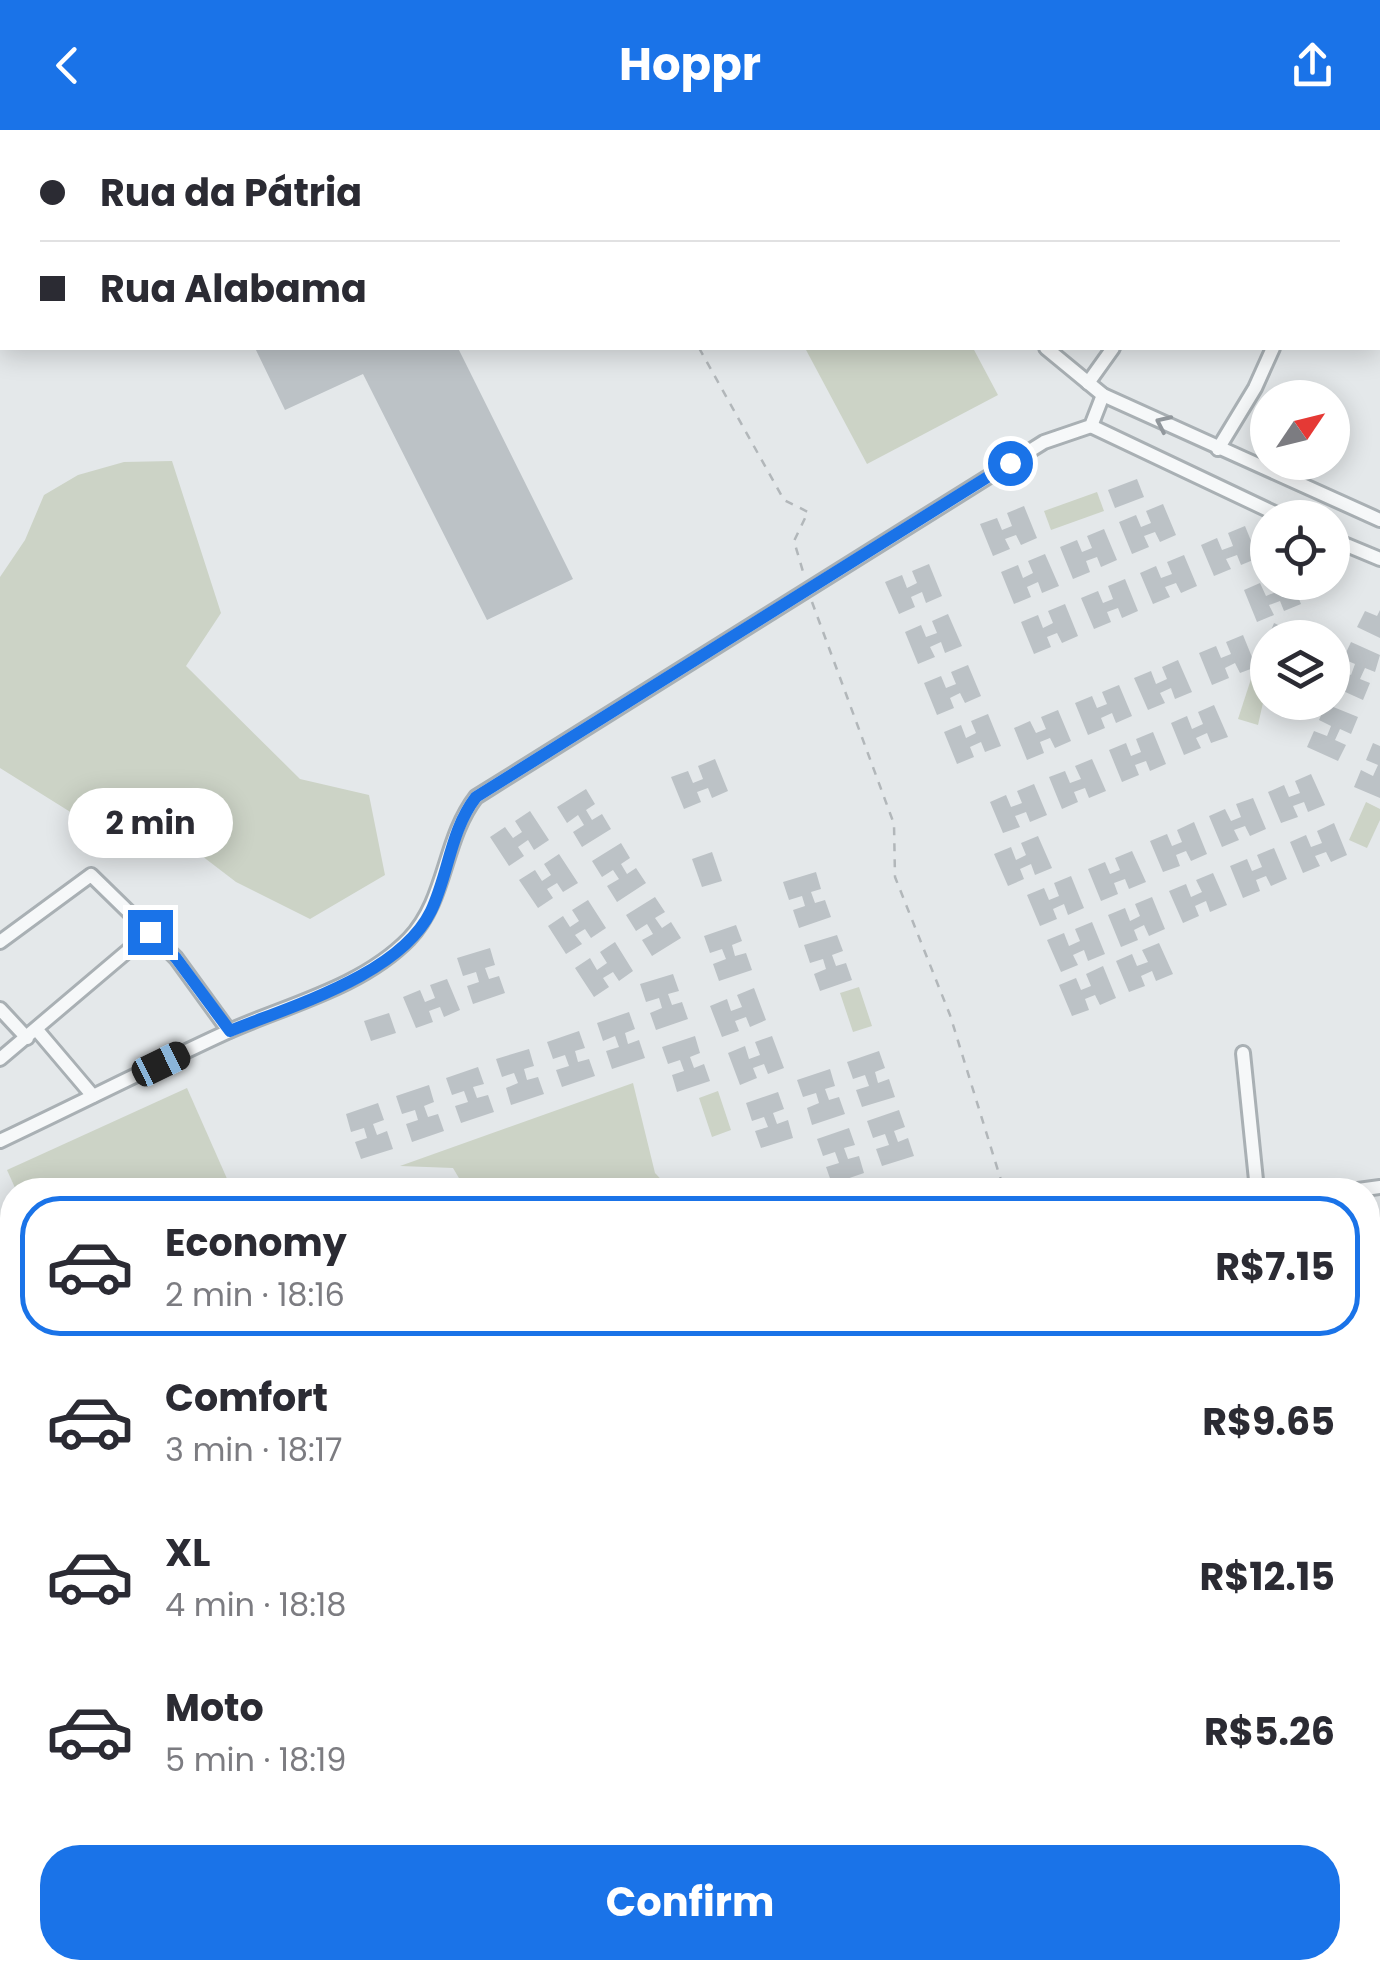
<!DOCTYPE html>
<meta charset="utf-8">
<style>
body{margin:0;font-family:Poppins,sans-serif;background:#f2f2f3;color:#2b2b33;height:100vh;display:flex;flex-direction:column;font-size:38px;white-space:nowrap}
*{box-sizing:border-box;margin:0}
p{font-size:32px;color:#7c7c81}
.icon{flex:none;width:55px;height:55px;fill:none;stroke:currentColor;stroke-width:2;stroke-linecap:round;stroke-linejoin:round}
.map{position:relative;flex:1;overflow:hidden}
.details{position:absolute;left:0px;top:1048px;width:1380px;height:802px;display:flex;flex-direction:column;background:#fff;border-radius:40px 40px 0 0;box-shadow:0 5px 25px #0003}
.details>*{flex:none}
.guide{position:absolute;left:0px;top:0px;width:1380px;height:220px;box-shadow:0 5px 25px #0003;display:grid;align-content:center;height:220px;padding:0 40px;background:#fff}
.needle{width:65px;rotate:55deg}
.fabs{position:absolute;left:1250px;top:250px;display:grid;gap:20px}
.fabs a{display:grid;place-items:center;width:100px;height:100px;border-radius:50%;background:#fff;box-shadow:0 5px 25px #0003;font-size:50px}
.end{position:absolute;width:45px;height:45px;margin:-22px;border:12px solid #1a73e8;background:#fff;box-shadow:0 0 0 5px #fff}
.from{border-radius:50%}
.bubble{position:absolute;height:70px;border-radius:35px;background:#fff;box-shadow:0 5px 25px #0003;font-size:32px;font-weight:700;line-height:70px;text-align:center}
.car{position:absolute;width:30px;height:60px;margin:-30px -15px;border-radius:12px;box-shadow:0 0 8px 2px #0007;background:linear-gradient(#222 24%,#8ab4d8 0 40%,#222 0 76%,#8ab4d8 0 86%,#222 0)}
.guide b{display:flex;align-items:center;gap:35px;height:95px;font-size:38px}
.guide b+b{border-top:2px solid #e1e1e2}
.guide i{width:25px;height:25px;background:#2b2b33}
ul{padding:18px 0 0;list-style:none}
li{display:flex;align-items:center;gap:30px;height:140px;margin:0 20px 15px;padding:0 20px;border:5px solid transparent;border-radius:40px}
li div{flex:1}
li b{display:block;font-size:38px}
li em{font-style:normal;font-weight:700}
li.on{border-color:#1a73e8}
li>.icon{width:90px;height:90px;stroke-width:1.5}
.action{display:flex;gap:20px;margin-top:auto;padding:20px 40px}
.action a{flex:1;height:115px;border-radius:40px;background:#1a73e8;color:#fff;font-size:40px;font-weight:700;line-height:115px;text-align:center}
header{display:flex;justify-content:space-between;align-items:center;height:130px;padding:0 40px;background:#1a73e8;color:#fff;font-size:45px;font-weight:700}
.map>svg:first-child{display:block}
.green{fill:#ccd3c6}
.building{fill:#bcc2c6}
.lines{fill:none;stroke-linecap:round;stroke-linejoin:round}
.service-casing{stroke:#a9b0b4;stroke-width:11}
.minor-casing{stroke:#a9b0b4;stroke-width:18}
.tertiary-casing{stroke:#a9b0b4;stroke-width:20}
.path{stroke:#b2b7ba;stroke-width:2.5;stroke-dasharray:8 8;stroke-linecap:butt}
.service{stroke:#f6f8f9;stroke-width:6}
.minor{stroke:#f6f8f9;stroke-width:12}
.tertiary{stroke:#f6f8f9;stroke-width:15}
.oneway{stroke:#92989d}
.route{stroke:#1a73e8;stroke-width:12}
</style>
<header><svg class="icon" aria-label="back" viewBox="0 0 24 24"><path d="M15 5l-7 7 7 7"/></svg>Hoppr<svg class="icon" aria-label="share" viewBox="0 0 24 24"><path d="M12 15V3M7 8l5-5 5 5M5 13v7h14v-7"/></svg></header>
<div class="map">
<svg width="1380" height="1848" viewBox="0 0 1380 1848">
<rect width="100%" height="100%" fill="#e4e8ea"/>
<g class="green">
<polygon points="805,218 973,218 998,265 867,334"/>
<polygon points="172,331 221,483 186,536 300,649 369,665 385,745 310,789 236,752 142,680 72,683 0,638 0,447 25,410 44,365 78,345 124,332"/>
<polygon points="1097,362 1104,381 1051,400 1044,381"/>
<polygon points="1251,549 1267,555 1258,595 1238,589"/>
<polygon points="1366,672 1380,679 1380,690 1367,718 1349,710"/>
<polygon points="859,857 872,896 853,902 840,863"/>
<polygon points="633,953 655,1043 671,1060 466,1060 453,1038 400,1036"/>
<polygon points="187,958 232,1060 16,1060 7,1040"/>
<polygon points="718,961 731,1000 712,1007 699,968"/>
<polygon points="12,1281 12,1347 0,1345 0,1292"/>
</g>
<g class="building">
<polygon points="255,218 458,218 573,449 487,490 363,244 285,280"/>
<polygon points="1137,349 1144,367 1115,378 1108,360"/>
<polygon points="1163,374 1176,405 1160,412 1155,402 1144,406 1149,417 1132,424 1119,392 1136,385 1141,397 1151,393 1146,381"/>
<polygon points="1024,376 1037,408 1021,415 1016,405 1005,409 1010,419 993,426 980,394 997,388 1002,400 1012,396 1007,383"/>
<polygon points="1245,396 1258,428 1241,435 1237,425 1226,429 1231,439 1214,446 1201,415 1217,408 1222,420 1233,416 1228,403"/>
<polygon points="1104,399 1117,430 1101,437 1097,427 1086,431 1090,442 1073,449 1060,417 1077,410 1082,422 1092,418 1087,406"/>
<polygon points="1045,424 1059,456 1042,463 1038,452 1027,457 1031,467 1014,474 1001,442 1018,435 1023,448 1033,443 1028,431"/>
<polygon points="1184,425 1197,456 1181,463 1176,453 1165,457 1170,467 1153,474 1140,443 1156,436 1161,448 1172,444 1167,432"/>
<polygon points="929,434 942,466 926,473 922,462 911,467 915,477 899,484 885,452 902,445 907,458 917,453 912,441"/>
<polygon points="1125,449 1138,481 1122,488 1118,478 1107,482 1111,492 1094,499 1081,468 1098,461 1103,473 1113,469 1108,456"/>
<polygon points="1272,452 1292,452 1301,474 1284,481 1280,471 1269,475 1274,485 1257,492 1244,460 1260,453 1266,466 1276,462"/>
<polygon points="1065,474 1078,506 1062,513 1057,503 1047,507 1051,517 1034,524 1021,492 1038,485 1043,498 1053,493 1048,481"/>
<polygon points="1380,480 1380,508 1357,497 1365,481 1377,486"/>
<polygon points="948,484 962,516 945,523 941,512 930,517 935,527 918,534 905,502 921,495 926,507 937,503 932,491"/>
<polygon points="1274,493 1293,502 1290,508 1268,508"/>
<polygon points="1243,505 1256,537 1240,543 1235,533 1225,538 1229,548 1212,555 1199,523 1216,516 1221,528 1231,524 1226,512"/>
<polygon points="1351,512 1380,525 1375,542 1365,538 1360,549 1370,553 1363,570 1332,556 1339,539 1351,545 1355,534 1343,529"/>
<polygon points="1178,530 1192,562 1175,569 1171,558 1160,563 1165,573 1148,580 1134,548 1151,541 1156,554 1167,549 1162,537"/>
<polygon points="968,535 981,566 965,573 960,563 950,568 954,578 937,585 924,553 941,546 946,558 956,554 951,542"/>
<polygon points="1119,555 1132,586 1116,593 1112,583 1101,588 1105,598 1088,605 1075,573 1092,566 1097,578 1107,574 1102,562"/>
<polygon points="1326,574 1358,587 1351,604 1340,599 1335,610 1346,615 1338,631 1307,617 1314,601 1327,606 1331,596 1319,590"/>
<polygon points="1214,575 1228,607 1211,613 1207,603 1196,608 1201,618 1184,625 1171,593 1187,586 1192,599 1203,594 1198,582"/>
<polygon points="1058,580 1071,611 1055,618 1050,608 1040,612 1044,623 1027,630 1014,598 1030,591 1036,603 1046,599 1041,587"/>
<polygon points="988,584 1001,616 985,622 981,612 970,617 974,627 957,634 944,602 961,595 966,608 976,603 971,591"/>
<polygon points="1153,602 1166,634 1150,641 1146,631 1135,635 1139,645 1122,652 1109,620 1126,613 1131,626 1141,622 1136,609"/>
<polygon points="1373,613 1380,616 1380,668 1354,657 1361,640 1373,646 1378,635 1366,630"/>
<polygon points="715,629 728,661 712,668 708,658 697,662 701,672 684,679 671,647 688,641 693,653 703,649 698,636"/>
<polygon points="1092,629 1106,661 1089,668 1085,658 1074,662 1078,672 1062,679 1049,647 1065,641 1070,653 1081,649 1075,636"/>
<polygon points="1311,644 1325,675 1308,682 1304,672 1293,676 1298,687 1281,693 1268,662 1284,655 1289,667 1300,663 1295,651"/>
<polygon points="1034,654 1047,685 1030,692 1026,682 1015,686 1020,697 1003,703 990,672 1006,665 1011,677 1022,673 1017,661"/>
<polygon points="586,659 595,674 586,680 592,690 602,684 611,699 582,717 573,702 584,695 578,685 567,693 557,677"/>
<polygon points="1253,668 1266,699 1250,706 1245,696 1234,700 1239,710 1222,717 1209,686 1225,679 1231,691 1241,687 1236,674"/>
<polygon points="530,681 549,710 534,720 528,710 518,717 524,726 509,736 490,707 505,697 513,708 522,702 515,691"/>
<polygon points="1194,692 1207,724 1191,731 1186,721 1176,725 1180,736 1163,742 1150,711 1167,704 1172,716 1182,712 1177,700"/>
<polygon points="1334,693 1347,725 1331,732 1326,722 1315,726 1320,736 1303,743 1290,712 1306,705 1311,717 1322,713 1317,701"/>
<polygon points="1038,706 1052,738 1035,745 1031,734 1020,739 1024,749 1008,756 994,724 1011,717 1016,730 1026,725 1021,713"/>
<polygon points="621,713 630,728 621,734 627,744 636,738 646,753 617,772 607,756 619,749 613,740 602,747 592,731"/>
<polygon points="1274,718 1287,749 1271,756 1266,746 1256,750 1260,761 1243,768 1230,736 1247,729 1252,741 1262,737 1257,725"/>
<polygon points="1132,721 1146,752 1129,759 1125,749 1114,753 1118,764 1101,771 1088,739 1105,732 1110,744 1120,740 1115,728"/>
<polygon points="712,722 722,751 702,757 692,729"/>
<polygon points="559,724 578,753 563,762 557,753 547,759 553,768 538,778 519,750 535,740 542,751 551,745 544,734"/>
<polygon points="816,742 821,759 811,762 815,773 825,770 831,787 799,798 793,780 805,776 802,766 789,770 783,752"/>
<polygon points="1213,743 1227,775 1210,782 1206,771 1195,776 1199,786 1183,793 1169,761 1186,754 1191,767 1202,762 1196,750"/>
<polygon points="1071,746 1084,778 1068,785 1064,774 1053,779 1057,789 1040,796 1027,765 1044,758 1049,770 1059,766 1054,753"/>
<polygon points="655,767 665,782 655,788 662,798 671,792 681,808 652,826 642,810 653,804 647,794 636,801 626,785"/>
<polygon points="1152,767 1165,799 1149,806 1144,795 1134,800 1138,810 1121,817 1108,785 1125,778 1130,791 1140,786 1135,774"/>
<polygon points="588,770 606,798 591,808 585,799 575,805 582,814 566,824 548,796 563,786 570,797 579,791 572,780"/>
<polygon points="1092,792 1105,824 1088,831 1084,820 1073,825 1078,835 1061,842 1047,810 1064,803 1069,816 1080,811 1075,799"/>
<polygon points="736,795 742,811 732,815 735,826 746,823 752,840 719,851 713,834 726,829 722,819 710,823 704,806"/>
<polygon points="837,805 843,821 832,825 836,836 846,833 852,850 820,861 814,844 826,839 823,829 810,833 804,815"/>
<polygon points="615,812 633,841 619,851 613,842 603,848 609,857 594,867 575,838 590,828 597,840 607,833 600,822"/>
<polygon points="1159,813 1173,844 1156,851 1152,841 1141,846 1145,856 1129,862 1116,831 1132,824 1137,836 1148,832 1142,820"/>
<polygon points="490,818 495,835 485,838 489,849 499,846 505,863 473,874 467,856 479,852 476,842 463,846 457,828"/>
<polygon points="1103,836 1116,868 1100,875 1095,865 1085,869 1089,880 1072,886 1059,855 1076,848 1081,860 1091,856 1086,844"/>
<polygon points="673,844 679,861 668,864 672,875 682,872 688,889 656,900 650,883 662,878 659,868 646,872 640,854"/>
<polygon points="447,849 460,880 444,887 440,877 429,881 433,892 416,898 403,867 420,860 425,872 435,868 430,855"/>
<polygon points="754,858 766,890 750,897 746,887 735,891 739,901 722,907 710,876 727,869 731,881 742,877 737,865"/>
<polygon points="629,882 635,899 625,903 628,914 639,910 645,928 612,939 606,921 619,917 615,906 603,911 597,893"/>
<polygon points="389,883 396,903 371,911 364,891"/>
<polygon points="579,901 585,918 575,921 578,932 589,929 595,946 562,957 556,940 569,936 565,925 553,929 547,912"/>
<polygon points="695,906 700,923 690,927 694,938 704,934 710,951 677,962 672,945 684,941 680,930 668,934 662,917"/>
<polygon points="772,906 784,938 768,944 764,934 753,938 757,948 740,955 728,923 745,916 749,929 760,925 755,912"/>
<polygon points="529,919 534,936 524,939 527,950 538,947 544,964 511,975 506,958 518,953 514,943 502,947 496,929"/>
<polygon points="879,921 885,938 875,942 878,953 889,949 895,967 862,977 856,960 869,956 865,945 853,949 847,932"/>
<polygon points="478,937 484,954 473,957 477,968 488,965 494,982 461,993 455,976 468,972 464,961 452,965 446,948"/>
<polygon points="830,939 835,956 825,959 829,970 839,967 845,984 812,995 807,978 819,973 816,963 803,967 797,950"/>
<polygon points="429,955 434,972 424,976 428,987 438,984 444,1001 412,1012 406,994 418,990 415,980 402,984 396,966"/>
<polygon points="778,962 784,979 773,983 777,994 788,990 793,1008 761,1018 755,1001 768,997 764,987 752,991 746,973"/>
<polygon points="378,973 384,990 373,994 377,1005 387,1001 393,1019 361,1029 355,1012 367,1008 364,998 351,1002 346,984"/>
<polygon points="899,980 905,997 894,1001 898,1012 908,1008 914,1026 882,1036 876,1019 889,1015 885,1004 873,1008 867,991"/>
<polygon points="849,998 855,1015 844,1018 848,1029 859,1026 864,1043 832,1054 826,1037 839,1033 835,1022 823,1026 817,1009"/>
</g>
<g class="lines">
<g class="service-casing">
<g id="service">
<polyline points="1090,0 1093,2"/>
<polyline points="236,1848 241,1838"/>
</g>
</g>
<g class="minor-casing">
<g id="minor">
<polyline points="893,0 895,2"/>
<polyline points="1168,0 1168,2"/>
<polyline points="1046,218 1103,265 1380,390"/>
<polyline points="1088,253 1113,218"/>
<polyline points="1091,296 1285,388"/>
<polyline points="1218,319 1255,258 1273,218"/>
<polyline points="1332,409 1380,429"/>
<polyline points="0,812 91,745 176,828 229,901"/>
<polyline points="0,879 27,908"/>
<polyline points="37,900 93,966"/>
<polyline points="1243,923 1257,1060"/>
<polyline points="0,929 150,802"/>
<path d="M0,1011c76,-36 151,-74 227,-109 60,-27 134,-44 182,-93 38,-40 34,-99 67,-142l568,-355 47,-16 12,-31"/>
<polyline points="1358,1060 1380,1057"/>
<polyline points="0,1109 12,1131"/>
<polyline points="1368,1208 1380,1206"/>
<polyline points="1368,1363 1380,1361"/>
<polyline points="1368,1514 1380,1512"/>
<polyline points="0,1646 12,1656"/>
<polyline points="0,1777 12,1768"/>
<polyline points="1368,1822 1380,1820"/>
<polyline points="147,1838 148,1848"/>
<polyline points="244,1838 251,1848"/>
<polyline points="294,1848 323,1838"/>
</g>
</g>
<g class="tertiary-casing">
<g id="tertiary">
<polyline points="1368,1669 1380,1667"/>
<polyline points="857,1838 874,1848"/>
<polyline points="1308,1838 1309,1848"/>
<polyline points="650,1848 666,1838"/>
</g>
</g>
<g class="path">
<polyline points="584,0 585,2"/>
<polyline points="699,218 784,370 808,382 794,411 804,445"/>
<polyline points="812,472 894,694 895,747 950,885 1004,1060"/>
<polyline points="1288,1838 1292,1848"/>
</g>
<use href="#service" class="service"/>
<use href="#minor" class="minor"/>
<use href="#tertiary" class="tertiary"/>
</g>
<defs><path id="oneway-chevron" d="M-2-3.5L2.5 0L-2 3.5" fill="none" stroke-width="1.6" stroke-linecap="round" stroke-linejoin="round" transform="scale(2.5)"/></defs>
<use class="oneway" href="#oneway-chevron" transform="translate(1163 293) rotate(-155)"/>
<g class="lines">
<path class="route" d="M150,802l26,26 54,73c61,-25 170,-56 201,-120 18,-38 19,-80 45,-114l534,-334"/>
</g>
</svg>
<div class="fabs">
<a><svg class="needle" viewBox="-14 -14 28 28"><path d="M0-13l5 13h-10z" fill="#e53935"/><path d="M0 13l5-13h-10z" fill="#7c7c81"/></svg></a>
<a><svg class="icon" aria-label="locate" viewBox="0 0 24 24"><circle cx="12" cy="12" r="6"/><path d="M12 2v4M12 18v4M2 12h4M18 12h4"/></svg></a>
<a><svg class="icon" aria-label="layers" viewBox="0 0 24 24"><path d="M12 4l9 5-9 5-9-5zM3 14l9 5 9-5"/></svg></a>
</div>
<i class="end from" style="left:1010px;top:333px"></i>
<i class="end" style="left:150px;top:802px"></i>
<div class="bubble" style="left:68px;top:658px;width:165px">2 min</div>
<i class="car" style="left:161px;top:934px;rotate:64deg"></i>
<div class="guide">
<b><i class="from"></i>Rua da Pátria</b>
<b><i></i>Rua Alabama</b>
</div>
<section class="details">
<ul>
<li class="on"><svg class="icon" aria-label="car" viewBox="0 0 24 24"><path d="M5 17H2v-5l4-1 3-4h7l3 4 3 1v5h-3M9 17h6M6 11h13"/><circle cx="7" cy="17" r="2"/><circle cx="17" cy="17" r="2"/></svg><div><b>Economy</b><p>2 min · 18:16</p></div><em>R$7.15</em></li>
<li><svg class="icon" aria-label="car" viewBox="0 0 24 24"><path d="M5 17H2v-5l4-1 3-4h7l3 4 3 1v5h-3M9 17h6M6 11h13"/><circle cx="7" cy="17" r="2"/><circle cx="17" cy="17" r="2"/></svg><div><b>Comfort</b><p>3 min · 18:17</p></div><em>R$9.65</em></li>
<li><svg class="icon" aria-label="car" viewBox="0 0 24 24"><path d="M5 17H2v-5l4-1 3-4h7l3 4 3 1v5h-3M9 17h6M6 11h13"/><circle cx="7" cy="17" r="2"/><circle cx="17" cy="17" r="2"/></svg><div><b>XL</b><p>4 min · 18:18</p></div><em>R$12.15</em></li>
<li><svg class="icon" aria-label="car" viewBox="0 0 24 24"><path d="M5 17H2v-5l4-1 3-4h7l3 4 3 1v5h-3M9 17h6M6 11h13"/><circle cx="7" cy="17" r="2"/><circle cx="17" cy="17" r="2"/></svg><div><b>Moto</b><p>5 min · 18:19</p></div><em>R$5.26</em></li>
</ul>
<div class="action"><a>Confirm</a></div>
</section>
</div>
